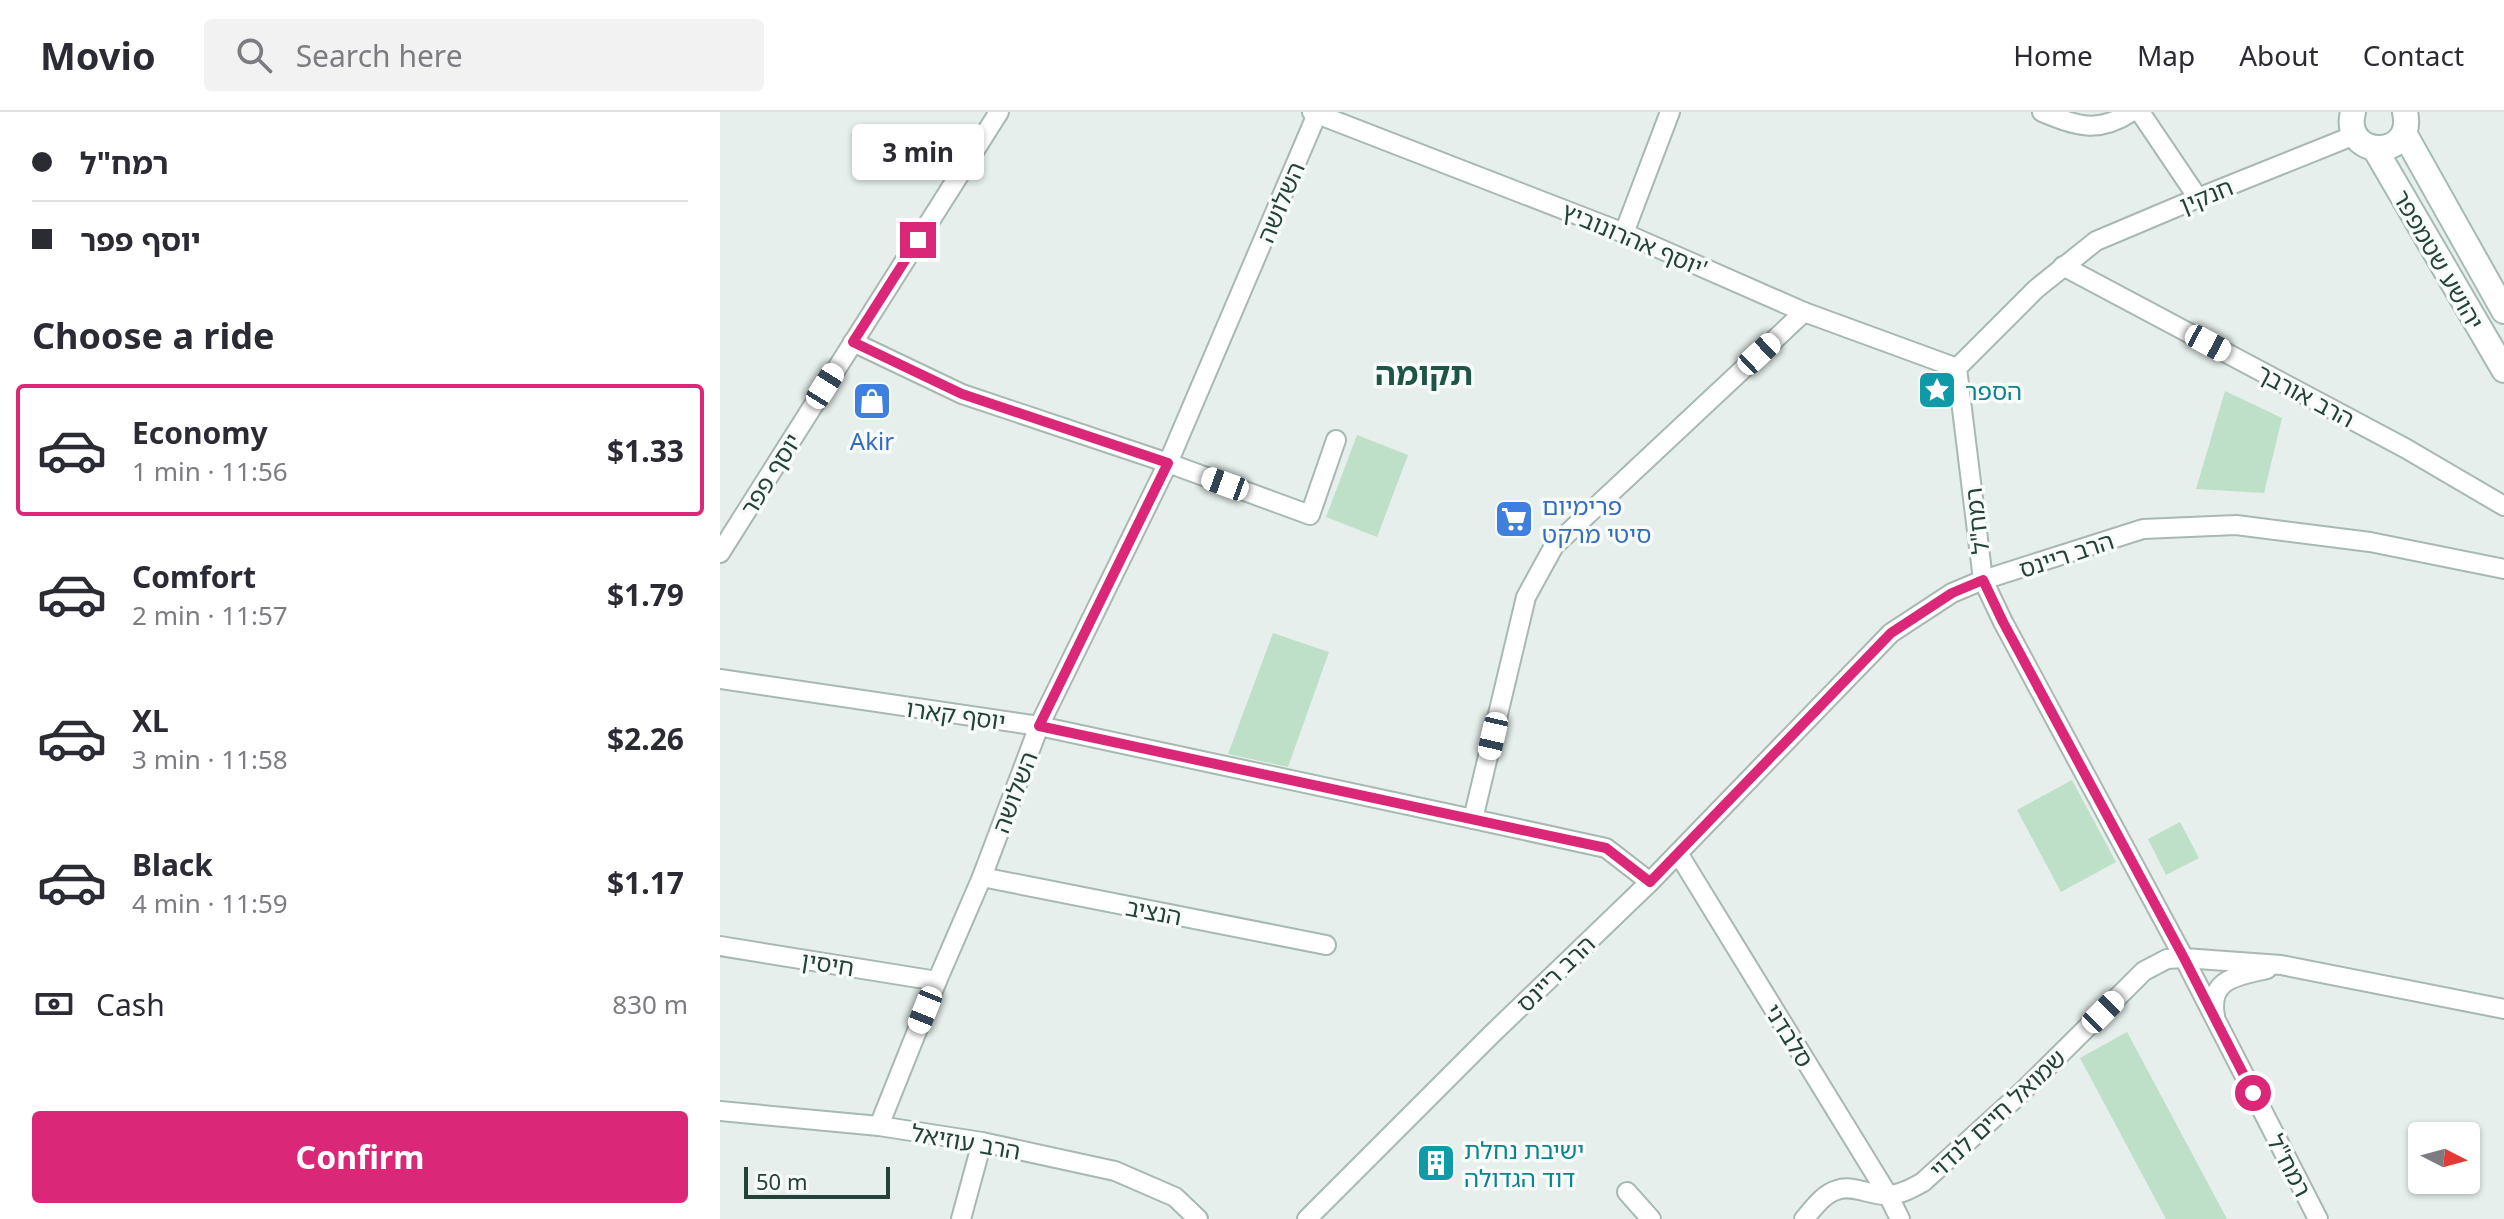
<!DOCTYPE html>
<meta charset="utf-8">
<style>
body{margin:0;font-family:"Noto Sans","Noto Sans Hebrew",sans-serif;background:#f2f2f3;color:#2b2b33;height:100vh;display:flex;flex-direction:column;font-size:30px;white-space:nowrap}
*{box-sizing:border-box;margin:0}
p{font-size:26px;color:#7c7c81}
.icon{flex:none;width:44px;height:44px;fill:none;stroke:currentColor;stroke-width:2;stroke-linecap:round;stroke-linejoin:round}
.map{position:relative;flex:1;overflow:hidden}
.sheet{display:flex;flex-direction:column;background:#fff;width:720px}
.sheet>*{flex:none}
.top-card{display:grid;align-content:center;height:176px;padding:0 32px;background:#fff}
.needle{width:52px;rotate:96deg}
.controls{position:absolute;left:1688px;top:1010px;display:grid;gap:16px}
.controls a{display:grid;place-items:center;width:72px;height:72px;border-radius:8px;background:#fff;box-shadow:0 2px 6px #0004;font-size:40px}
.scale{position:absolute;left:24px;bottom:20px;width:146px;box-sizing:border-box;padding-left:8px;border:4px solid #24423a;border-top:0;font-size:22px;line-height:28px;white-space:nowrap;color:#24423a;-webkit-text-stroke:6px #f7fbf9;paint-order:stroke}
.end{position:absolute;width:36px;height:36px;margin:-18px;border:10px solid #db2777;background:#fff;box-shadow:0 0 0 4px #fff}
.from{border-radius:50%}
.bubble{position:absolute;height:56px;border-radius:8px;background:#fff;box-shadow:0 2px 6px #0004;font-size:26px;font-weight:700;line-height:56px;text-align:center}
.car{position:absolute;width:24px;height:48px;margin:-24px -12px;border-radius:10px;box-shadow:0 0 6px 2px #0007;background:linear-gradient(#fff 24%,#345 0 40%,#fff 0 76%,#345 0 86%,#fff 0)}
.top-card b{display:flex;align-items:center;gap:28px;height:76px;font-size:30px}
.top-card b+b{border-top:2px solid #e1e1e2}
.top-card i{width:20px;height:20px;background:#2b2b33}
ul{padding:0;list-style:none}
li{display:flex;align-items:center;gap:24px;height:132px;margin:0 16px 12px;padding:0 16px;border:4px solid transparent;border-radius:8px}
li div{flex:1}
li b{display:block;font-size:30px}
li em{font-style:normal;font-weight:700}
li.selected{border-color:#db2777}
li>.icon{width:72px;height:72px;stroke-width:1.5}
h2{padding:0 32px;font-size:36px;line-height:96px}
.pay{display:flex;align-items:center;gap:20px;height:88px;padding:0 32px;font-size:30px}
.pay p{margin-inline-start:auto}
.button{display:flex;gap:16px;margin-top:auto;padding:16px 32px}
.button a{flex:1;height:92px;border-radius:8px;background:#db2777;color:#fff;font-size:32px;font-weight:700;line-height:92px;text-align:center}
header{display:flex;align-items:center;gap:48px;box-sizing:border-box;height:112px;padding:0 40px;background:#fff;border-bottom:2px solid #e1e1e2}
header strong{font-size:38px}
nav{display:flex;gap:44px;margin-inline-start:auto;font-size:28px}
.search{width:560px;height:72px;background:#f2f2f3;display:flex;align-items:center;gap:20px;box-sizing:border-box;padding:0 28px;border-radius:8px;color:#7c7c81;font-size:30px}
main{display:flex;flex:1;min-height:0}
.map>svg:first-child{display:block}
.green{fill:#bfe0c8}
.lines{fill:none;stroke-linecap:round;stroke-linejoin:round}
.street-casing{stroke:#a8b8b2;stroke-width:22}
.secondary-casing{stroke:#a4bbb3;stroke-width:28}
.street{stroke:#fff;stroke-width:18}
.secondary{stroke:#fff;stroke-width:24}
.route{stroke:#db2777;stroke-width:10}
.labels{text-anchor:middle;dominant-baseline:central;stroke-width:7;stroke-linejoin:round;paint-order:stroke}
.street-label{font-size:24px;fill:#24423a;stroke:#f7fbf9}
.culture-label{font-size:24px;fill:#0d838f;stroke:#f7fbf9;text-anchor:start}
.shop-label{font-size:24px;fill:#366cbe;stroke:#f7fbf9}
.district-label{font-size:32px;font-weight:bold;fill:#1f5548;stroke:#f7fbf9}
</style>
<header>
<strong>Movio</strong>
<div class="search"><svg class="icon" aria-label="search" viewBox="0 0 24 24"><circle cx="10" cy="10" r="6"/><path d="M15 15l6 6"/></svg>Search here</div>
<nav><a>Home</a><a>Map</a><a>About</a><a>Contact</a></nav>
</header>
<main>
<section class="sheet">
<div class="top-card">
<b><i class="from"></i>רמח&quot;ל</b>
<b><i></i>יוסף פפר</b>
</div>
<h2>Choose a ride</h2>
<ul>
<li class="selected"><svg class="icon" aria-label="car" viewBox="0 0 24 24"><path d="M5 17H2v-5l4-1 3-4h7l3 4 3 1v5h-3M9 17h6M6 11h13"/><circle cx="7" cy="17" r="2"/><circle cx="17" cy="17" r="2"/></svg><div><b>Economy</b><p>1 min · 11:56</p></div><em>$1.33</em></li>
<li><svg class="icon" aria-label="car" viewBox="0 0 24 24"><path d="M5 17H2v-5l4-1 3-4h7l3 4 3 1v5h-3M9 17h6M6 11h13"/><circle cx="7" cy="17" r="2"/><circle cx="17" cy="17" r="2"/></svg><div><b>Comfort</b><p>2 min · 11:57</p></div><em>$1.79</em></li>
<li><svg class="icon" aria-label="car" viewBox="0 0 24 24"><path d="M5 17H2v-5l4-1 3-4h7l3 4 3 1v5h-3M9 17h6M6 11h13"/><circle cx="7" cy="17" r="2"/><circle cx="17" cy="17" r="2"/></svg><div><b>XL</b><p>3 min · 11:58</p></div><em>$2.26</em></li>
<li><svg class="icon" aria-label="car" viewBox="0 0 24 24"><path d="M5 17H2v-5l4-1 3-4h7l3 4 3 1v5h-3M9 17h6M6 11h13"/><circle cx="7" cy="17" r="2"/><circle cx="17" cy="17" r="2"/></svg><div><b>Black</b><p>4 min · 11:59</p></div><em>$1.17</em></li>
</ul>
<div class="pay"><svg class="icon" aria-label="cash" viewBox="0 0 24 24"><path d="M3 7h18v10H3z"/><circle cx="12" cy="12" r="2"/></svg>Cash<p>830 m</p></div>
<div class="button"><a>Confirm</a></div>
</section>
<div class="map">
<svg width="1784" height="1107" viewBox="0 0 1784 1107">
<rect width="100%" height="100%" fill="#e6efeb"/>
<g class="green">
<polygon points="1505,279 1562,306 1544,381 1476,377"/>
<polygon points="637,323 688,343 657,425 606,405"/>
<polygon points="553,521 609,540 568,655 508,642"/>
<polygon points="1352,668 1396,750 1341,780 1297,698"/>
<polygon points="1460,710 1479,746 1446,763 1428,727"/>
<polygon points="1407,920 1507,1107 1446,1107 1360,946"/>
</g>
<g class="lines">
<g class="street-casing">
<g id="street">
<polyline points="592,0 904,121 1084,200 1237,256"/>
<path d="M1322,0c34,14 56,22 89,0"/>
<polyline points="1420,0 1478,86"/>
<polyline points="904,121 950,0"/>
<polyline points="1343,154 1685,336 1784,394"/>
<polyline points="133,230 242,282 448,351 590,403 616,328"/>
<polyline points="0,441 279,0"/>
<polyline points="0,567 319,614 753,707 886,736 930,770"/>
<polyline points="753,707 806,485 834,434 1084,200"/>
<polyline points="958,741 1168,1083 1180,1107"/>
<polyline points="262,765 606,833"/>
<polyline points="0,834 217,869"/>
<path d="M1495,904c-7,-38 23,-40 52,-47"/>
<polyline points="0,999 159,1014 262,1030 395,1059 455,1085 478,1107"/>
<polyline points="159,1014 217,869 262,765 319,614 448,351 597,2"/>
<polyline points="907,1080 931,1107"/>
<polyline points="241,1107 262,1030"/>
<polyline points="587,1107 772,922 930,770 1171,521 1232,481 1263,468 1423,417 1516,413 1650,430 1784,457"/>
<path d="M1084,1107c9,-10 19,-25 33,-29 16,-6 34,6 50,5 13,0 25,-7 36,-13l98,-89 123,-122 23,-12 17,-1 97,7 223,44"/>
<polyline points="1598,1107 1464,846 1283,510 1263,468 1237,256 1316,177 1376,129 1478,86 1635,23"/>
</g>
</g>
<g class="secondary-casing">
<g id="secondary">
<path d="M1633,0c-12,47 63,49 52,0"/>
<polyline points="1684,21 1784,199"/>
<polyline points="1655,37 1784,258"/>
</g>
</g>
<use href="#street" class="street"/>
<use href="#secondary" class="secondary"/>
</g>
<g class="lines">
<polyline class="route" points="198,128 133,230 242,282 448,351 319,614 886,736 930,770 1171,521 1232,481 1263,468 1283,510 1464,846 1533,981"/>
</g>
<defs>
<g id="sight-square" transform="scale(2)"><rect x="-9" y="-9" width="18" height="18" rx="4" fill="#0f9aa8" stroke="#f7fbf9"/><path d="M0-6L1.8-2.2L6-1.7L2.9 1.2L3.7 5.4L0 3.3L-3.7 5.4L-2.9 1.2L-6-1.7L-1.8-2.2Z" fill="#fff"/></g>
<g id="shop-square" transform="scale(2)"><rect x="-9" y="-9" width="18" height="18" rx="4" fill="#3f7fe0" stroke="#f7fbf9"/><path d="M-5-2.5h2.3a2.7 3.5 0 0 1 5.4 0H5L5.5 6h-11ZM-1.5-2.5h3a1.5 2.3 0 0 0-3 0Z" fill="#fff"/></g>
<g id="supermarket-square" transform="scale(2)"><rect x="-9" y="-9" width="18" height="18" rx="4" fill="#3f7fe0" stroke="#f7fbf9"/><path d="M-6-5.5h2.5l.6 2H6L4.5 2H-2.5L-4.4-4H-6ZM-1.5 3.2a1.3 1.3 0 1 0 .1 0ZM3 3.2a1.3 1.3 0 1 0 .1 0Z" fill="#fff"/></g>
<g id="building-square" transform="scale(2)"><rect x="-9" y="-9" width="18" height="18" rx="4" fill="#0f9aa8" stroke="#f7fbf9"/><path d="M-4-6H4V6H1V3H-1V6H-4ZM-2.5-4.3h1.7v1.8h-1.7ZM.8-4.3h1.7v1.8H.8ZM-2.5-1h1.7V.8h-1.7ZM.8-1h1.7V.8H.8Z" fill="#fff"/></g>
</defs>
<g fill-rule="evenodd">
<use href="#sight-square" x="1217" y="278"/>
<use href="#shop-square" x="152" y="289"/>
<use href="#supermarket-square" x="794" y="407"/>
<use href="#building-square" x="716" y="1051"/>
</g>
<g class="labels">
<g class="street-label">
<text transform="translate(1486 83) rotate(-22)">חנקין</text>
<text transform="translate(560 90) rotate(-67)">השלושה</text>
<text transform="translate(915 127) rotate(23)">יוסף אהרונוביץ'</text>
<text transform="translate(1719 147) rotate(60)">יהושע שטמפפר</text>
<text transform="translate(1586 283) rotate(28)">הרב אורבך</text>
<text transform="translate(50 362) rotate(-58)">יוסף פפר</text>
<text transform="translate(1256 409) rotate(-97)">רמח"ל</text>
<text transform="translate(1346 442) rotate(-18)">הרב ריינס</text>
<text transform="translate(236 602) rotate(8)">יוסף קארו</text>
<text transform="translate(294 680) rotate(-69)">השלושה</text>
<text transform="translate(434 799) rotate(11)">הנציב</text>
<text transform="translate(108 851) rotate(9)">חיסין</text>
<text transform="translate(835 861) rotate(-44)">הרב ריינס</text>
<text transform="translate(1070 923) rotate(58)">סלבדני</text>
<text transform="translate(1277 1001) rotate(-43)">שמואל חיים לנדוי</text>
<text transform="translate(246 1029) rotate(10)">הרב עוזיאל</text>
<text transform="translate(1570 1053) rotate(62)">רמח"ל</text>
</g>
<g class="culture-label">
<text x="1245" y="278">הספר</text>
<text x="744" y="1037">ישיבת נחלת<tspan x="744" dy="28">דוד הגדולה</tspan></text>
</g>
<g class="shop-label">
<text x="152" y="328">Akir</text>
<text x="822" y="393" text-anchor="start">פרימיום<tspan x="822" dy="28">סיטי מרקט</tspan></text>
</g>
<g class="district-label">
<text x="704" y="260">תקומה</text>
</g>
</g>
</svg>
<div class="controls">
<a><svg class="needle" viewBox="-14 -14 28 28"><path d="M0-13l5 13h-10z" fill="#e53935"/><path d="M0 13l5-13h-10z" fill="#7c7c81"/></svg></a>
</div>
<div class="scale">50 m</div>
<i class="end from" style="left:1533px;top:981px"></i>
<i class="end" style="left:198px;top:128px"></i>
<div class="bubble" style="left:132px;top:12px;width:132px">3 min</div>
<i class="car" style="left:1488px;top:231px;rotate:118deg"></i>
<i class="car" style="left:1039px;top:242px;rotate:47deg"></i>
<i class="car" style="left:105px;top:274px;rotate:32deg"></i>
<i class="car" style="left:505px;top:372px;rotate:290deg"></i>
<i class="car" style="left:773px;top:624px;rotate:193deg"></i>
<i class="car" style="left:205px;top:898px;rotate:202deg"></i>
<i class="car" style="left:1383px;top:900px;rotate:45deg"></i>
</div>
</main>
